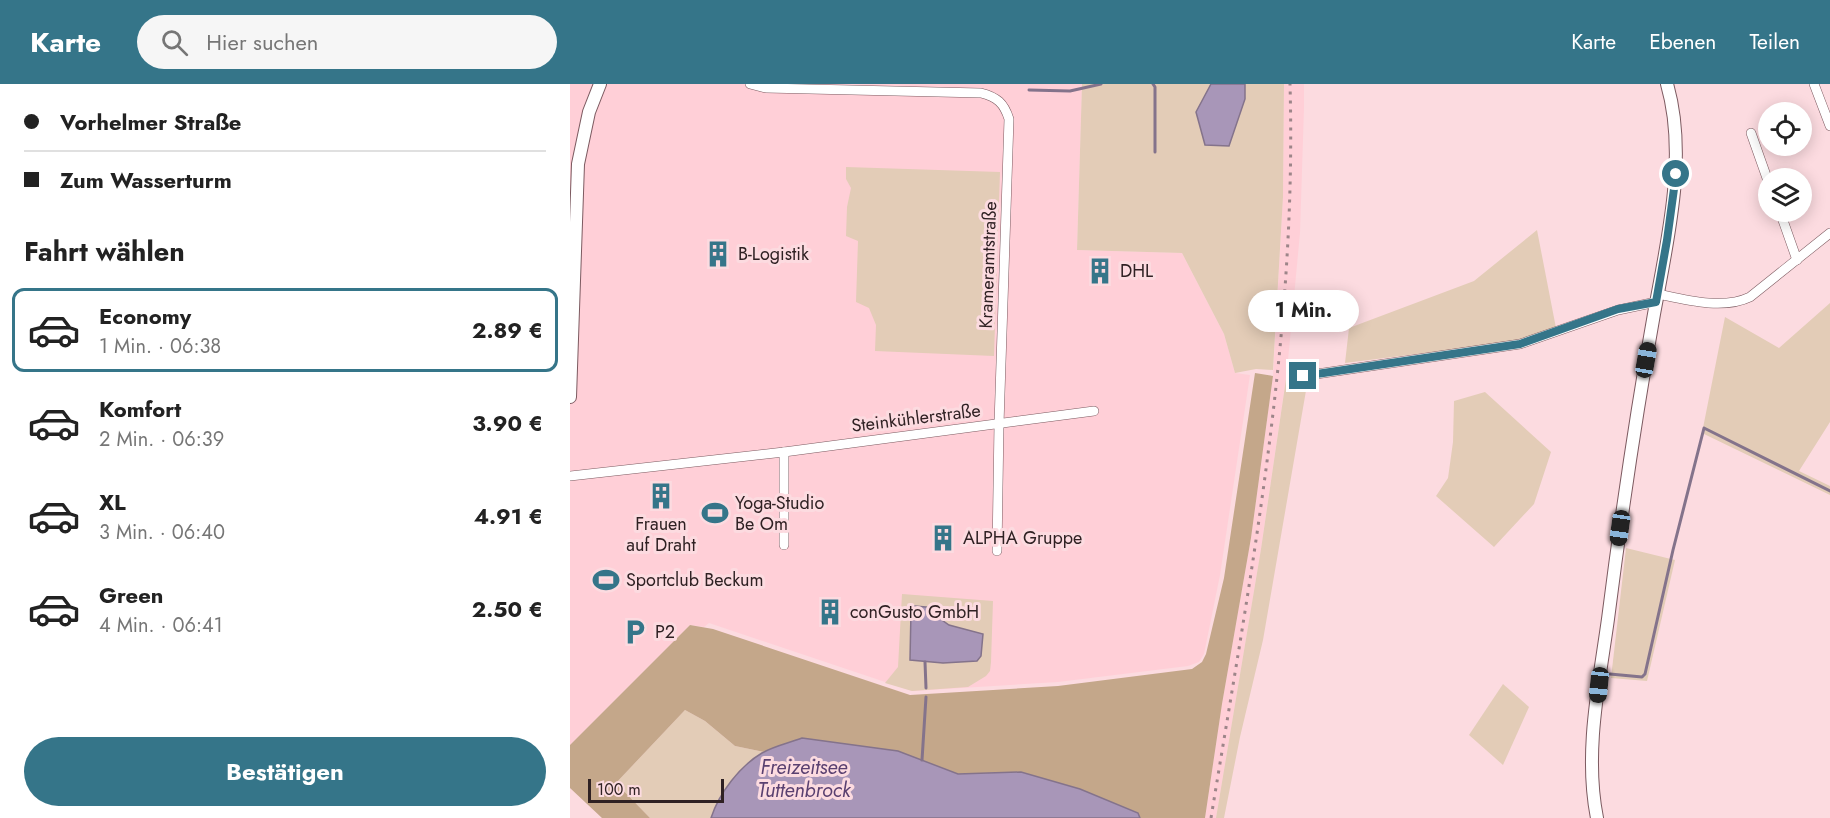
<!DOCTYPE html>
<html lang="de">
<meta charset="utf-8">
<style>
body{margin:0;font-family:Jost,sans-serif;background:#f6f6f6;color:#222;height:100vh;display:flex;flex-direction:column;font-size:22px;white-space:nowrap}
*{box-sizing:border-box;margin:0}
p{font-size:20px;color:#767676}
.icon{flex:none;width:33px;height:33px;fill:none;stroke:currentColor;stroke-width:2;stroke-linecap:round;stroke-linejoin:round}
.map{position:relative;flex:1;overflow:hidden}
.sheet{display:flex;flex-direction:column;background:#fff;width:570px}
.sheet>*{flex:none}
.hud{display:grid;align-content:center;height:132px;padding:0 24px;background:#fff}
.fabs{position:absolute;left:1188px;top:18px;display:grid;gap:12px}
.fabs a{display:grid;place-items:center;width:54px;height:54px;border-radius:50%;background:#fff;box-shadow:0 3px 15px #0003;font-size:30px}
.scale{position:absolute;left:18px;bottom:15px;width:136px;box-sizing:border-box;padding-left:6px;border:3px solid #2f2123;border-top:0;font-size:16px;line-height:21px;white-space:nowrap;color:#2f2123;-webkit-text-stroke:4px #fcdbe0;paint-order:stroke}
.end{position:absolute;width:27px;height:27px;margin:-14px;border:8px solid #357589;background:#fff;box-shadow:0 0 0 3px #fff}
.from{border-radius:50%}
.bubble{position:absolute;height:42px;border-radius:21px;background:#fff;box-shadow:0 3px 15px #0003;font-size:20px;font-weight:700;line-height:42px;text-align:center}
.car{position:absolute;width:18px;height:36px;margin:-18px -9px;border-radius:8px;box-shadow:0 0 4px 2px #0007;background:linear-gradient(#222 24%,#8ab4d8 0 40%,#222 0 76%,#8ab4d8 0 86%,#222 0)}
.hud b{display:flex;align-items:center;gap:21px;height:57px;font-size:22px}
.hud b+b{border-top:2px solid #e0e0e0}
.hud i{width:15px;height:15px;background:#222}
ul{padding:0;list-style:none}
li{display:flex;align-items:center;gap:18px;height:84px;margin:0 12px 9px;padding:0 12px;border:3px solid transparent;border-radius:12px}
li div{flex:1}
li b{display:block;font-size:22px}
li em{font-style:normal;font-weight:700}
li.selected{border-color:#357589}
li>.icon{width:54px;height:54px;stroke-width:1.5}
h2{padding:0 24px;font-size:27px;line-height:72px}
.action{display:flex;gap:12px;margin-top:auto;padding:12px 24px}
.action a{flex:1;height:69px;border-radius:36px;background:#357589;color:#fff;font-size:24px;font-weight:700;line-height:69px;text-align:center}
header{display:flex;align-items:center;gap:36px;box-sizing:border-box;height:84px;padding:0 30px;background:#357589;color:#fff}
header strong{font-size:28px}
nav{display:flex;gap:33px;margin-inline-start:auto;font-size:21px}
.search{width:420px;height:54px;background:#f6f6f6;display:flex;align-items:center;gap:15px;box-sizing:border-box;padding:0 21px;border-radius:33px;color:#767676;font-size:22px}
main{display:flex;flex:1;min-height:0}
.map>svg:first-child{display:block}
.built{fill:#ffcfd7}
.green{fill:#e3ccb7}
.forest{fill:#c4a78a}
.water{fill:#a896b8;stroke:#84738b;stroke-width:1.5}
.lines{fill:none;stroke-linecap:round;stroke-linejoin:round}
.stream{stroke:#84738b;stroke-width:3}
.minor-casing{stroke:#7c5a60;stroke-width:10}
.tertiary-casing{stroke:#7c5a60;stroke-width:14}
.minor{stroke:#fff;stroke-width:9}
.tertiary{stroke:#fff;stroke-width:12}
.rail{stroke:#9d8589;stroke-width:3;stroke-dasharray:3 6;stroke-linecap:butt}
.route{stroke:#357589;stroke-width:8}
.labels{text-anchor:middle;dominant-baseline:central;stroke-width:6;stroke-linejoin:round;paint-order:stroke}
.poi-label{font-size:18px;fill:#2f2123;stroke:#fcdbe0;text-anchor:start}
.street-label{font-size:18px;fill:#2f2123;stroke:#fcdbe0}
.water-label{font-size:20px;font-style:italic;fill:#5a4070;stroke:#fcdbe0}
</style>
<header>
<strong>Karte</strong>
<div class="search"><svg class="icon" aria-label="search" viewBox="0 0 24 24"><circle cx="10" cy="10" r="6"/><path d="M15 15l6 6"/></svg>Hier suchen</div>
<nav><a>Karte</a><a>Ebenen</a><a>Teilen</a></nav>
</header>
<main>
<section class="sheet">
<div class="hud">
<b><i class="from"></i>Vorhelmer Straße</b>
<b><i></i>Zum Wasserturm</b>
</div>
<h2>Fahrt wählen</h2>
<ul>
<li class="selected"><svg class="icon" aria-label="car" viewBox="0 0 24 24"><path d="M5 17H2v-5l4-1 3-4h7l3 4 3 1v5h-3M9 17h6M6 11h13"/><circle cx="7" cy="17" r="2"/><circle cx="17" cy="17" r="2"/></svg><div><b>Economy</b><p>1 Min. · 06:38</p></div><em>2.89 €</em></li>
<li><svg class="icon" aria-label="car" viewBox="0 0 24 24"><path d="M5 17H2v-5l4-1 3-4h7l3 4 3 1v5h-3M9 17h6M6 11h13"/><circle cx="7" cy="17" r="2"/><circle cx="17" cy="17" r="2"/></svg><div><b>Komfort</b><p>2 Min. · 06:39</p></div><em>3.90 €</em></li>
<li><svg class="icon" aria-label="car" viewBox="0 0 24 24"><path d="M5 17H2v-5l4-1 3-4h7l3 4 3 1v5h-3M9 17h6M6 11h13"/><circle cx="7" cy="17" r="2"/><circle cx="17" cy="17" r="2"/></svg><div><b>XL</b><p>3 Min. · 06:40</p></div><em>4.91 €</em></li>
<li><svg class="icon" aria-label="car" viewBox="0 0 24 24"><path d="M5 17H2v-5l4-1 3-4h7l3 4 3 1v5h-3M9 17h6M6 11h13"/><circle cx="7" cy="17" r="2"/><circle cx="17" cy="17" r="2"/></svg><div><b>Green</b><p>4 Min. · 06:41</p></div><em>2.50 €</em></li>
</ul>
<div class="action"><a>Bestätigen</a></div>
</section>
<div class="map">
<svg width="1260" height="734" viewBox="0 0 1260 734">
<rect width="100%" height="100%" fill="#fcdbe0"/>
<g class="built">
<polygon points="0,0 512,0 507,166 612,169 654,250 665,289 680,291 650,491 634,570 629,578 618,582 488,598 342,607 139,539 134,543 120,541 0,661"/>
<polygon points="714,0 734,0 734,24 730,149 717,287 691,465 646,734 635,734 652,620 681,454 703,292 713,113"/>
</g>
<g class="green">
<polygon points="512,0 714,0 713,113 703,286 686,285 665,289 654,250 612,169 507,166"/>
<polygon points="276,83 430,88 424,272 305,267 306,241 299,224 286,218 288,157 276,152 277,123 281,104 276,95"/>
<polygon points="967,146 986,244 950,257 775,279 779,244 904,197"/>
<polygon points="1260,219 1260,338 1229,387 1260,402 1260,411 1132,349 1155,233 1209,264"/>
<polygon points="716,295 738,295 693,556 670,653 654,734 646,734 691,465"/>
<polygon points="915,308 981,368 964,420 924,463 866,412 878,394 883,358 884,317"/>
<polygon points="1056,464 1105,476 1077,597 1041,594"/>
<polygon points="332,510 423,517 421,578 420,587 416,592 398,603 342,607 315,599 328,583"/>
<polygon points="933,600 959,623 933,681 899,651"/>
<path d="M115,626l20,11 30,25 29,6c-22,16 -43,40 -53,66h-61l-34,-35z"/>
</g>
<polygon class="forest" points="685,289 703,292 681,454 652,620 635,734 570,734 567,729 510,705 451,688 388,690 232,654 194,668 165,662 135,637 115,626 46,699 80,734 32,734 0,704 0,661 120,541 143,545 340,611 488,602 622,585 632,578 636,570 654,494"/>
<g class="water">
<polygon points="641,0 675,0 675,15 659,62 635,61 626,28"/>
<polygon points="344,522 368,524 371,527 372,536 379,541 413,550 411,572 407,577 373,579 340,576 341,527"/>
<path d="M232,654l96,13 60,23 63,-2 59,17 58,24 2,5h-429c8,-25 29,-52 51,-65 12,-7 27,-10 40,-15z"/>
</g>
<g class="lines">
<g class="stream">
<polyline points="583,0 585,3 585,68"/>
<polyline points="459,6 500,7 531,0"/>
<polyline points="355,578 356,604"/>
<polyline points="1040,590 1072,593 1075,590 1103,466 1134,344 1260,407"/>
<polyline points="352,676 356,613"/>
</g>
<g class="minor-casing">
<g id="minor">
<path d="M180,0l16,4 215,5c16,4 23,10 28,26l-10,305 -2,127"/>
<polyline points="1244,0 1260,42"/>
<polyline points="1181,49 1198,97"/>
<polyline points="1210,128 1227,176"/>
<path d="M1088,210c28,6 65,16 92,3l80,-64"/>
<polyline points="733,292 950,260 1048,226 1086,218"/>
<polyline points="214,368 214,461"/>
<polyline points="0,392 214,368 524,327"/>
</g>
</g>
<g class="tertiary-casing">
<g id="tertiary">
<polyline points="0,313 8,80 19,28 30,0"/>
<path d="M1027,734c-13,-65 2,-134 11,-199 13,-102 28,-204 46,-305 13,-72 34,-158 13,-230"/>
</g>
</g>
<use href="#minor" class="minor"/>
<use href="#tertiary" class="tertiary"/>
<path class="rail" d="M641,734c40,-245 86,-484 79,-734"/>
</g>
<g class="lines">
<polyline class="route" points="733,292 950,260 1048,225 1086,218 1097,156 1106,90"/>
</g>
<defs>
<g id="building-bare" transform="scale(2.07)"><path d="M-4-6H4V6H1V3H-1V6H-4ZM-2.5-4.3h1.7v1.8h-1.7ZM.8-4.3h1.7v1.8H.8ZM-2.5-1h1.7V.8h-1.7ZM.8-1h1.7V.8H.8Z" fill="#357589" stroke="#fcdbe0" stroke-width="2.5" paint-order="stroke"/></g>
<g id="stadium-bare" transform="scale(2.07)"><path d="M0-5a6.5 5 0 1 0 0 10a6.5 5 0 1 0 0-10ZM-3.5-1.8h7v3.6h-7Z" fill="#357589" stroke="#fcdbe0" stroke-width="2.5" paint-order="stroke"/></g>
<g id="parking-bare" transform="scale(2.07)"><path d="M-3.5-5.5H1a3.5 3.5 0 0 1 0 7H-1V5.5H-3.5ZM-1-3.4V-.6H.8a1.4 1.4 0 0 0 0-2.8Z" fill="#357589" stroke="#fcdbe0" stroke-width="2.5" paint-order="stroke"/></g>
</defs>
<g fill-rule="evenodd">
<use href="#building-bare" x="148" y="170"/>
<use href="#building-bare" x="530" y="187"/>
<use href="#building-bare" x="91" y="412"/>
<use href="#stadium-bare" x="145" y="429"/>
<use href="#building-bare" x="373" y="454"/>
<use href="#stadium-bare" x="36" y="496"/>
<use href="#building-bare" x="260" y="528"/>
<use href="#parking-bare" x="65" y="548"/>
</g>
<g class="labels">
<g class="poi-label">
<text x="168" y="170">B-Logistik</text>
<text x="550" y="187">DHL</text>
<text x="165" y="419">Yoga-Studio<tspan x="165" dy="21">Be Om</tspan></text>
<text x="91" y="440" text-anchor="middle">Frauen<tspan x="91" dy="21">auf Draht</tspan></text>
<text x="393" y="454">ALPHA Gruppe</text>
<text x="56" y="496">Sportclub Beckum</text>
<text x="280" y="528">conGusto GmbH</text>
<text x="85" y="548">P2</text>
</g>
<g class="street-label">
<text transform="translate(418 181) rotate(-88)">Krameramtstraße</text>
<text transform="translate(346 334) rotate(-7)">Steinkühlerstraße</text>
</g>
<g class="water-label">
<text x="234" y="683">Freizeitsee<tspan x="234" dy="23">Tuttenbrock</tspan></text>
</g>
</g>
</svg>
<div class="fabs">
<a><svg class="icon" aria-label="locate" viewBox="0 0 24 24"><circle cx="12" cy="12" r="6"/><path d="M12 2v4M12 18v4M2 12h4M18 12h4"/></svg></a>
<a><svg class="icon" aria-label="layers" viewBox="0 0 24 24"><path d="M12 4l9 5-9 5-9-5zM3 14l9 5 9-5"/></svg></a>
</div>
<div class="scale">100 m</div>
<i class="end from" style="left:1106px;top:90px"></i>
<i class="end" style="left:733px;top:292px"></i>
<div class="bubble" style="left:678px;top:206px;width:111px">1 Min.</div>
<i class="car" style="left:1076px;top:276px;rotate:10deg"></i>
<i class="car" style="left:1050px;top:444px;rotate:188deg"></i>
<i class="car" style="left:1029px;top:601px;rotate:186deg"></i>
</div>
</main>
